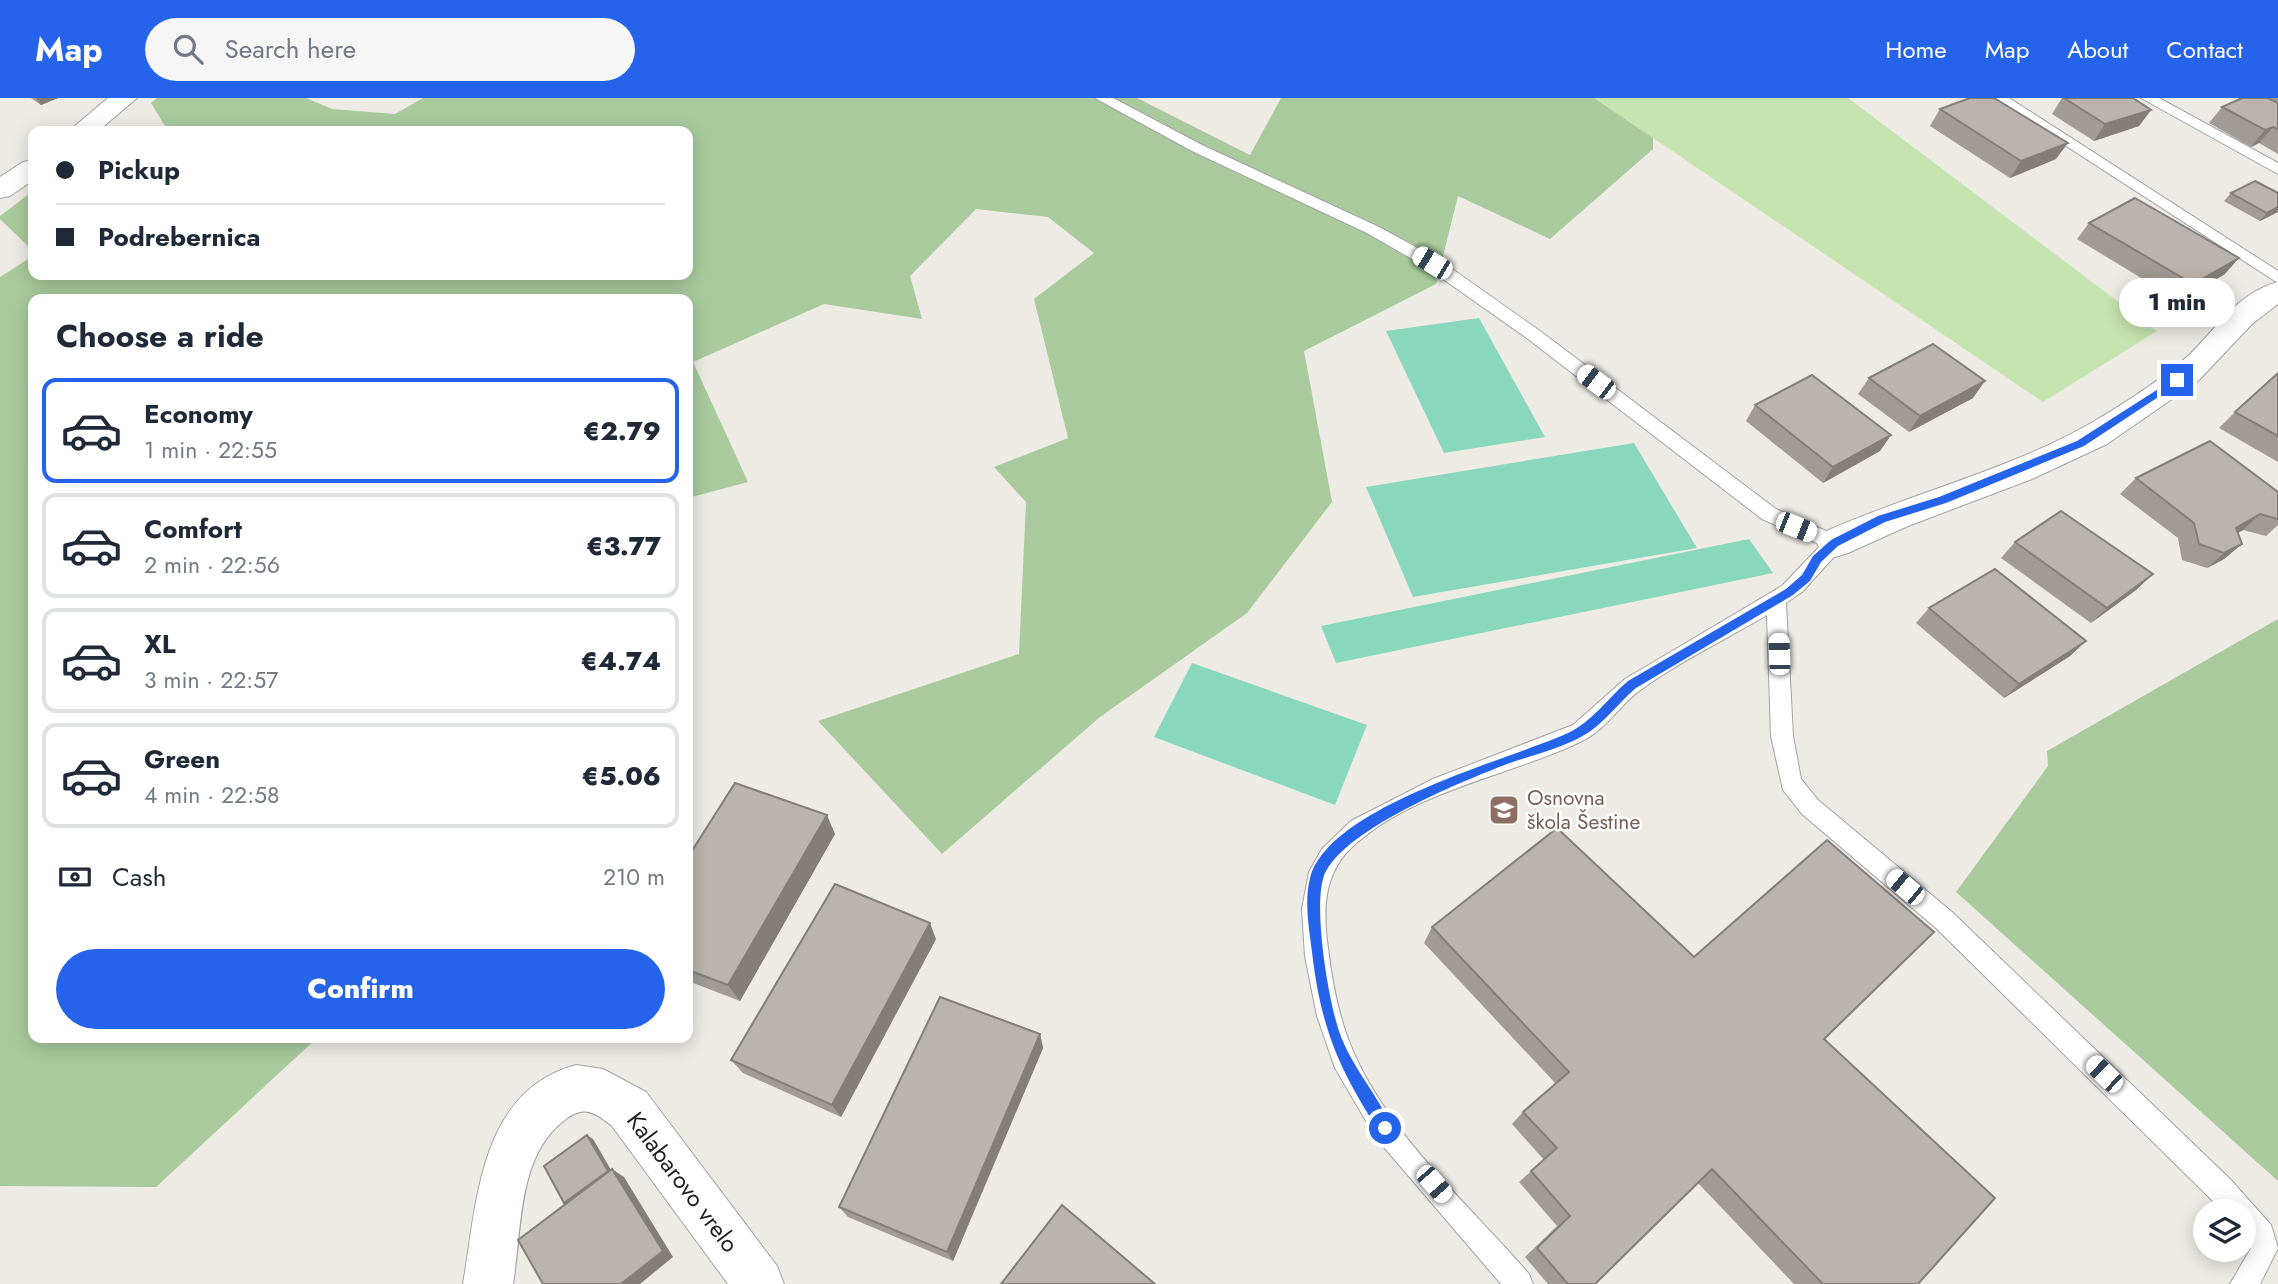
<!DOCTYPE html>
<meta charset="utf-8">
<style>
body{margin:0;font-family:Jost,sans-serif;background:#f6f6f7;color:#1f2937;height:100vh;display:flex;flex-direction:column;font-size:26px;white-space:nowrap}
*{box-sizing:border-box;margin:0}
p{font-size:23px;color:#747a83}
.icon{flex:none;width:38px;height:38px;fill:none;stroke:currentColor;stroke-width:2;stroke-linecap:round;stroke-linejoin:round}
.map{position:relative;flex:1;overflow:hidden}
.drawer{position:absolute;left:28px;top:196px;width:665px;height:749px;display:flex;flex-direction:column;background:#fff;border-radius:14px;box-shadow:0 4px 18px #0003}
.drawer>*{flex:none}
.guide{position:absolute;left:28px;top:28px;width:665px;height:154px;border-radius:14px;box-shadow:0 4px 18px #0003;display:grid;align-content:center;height:154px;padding:0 28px;background:#fff}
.controls{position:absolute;left:2193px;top:1101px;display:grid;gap:14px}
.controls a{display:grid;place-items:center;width:63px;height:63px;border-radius:50%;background:#fff;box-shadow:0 4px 18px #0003;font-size:35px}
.end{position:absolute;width:32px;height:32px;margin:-16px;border:9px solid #2563eb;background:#fff;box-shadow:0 0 0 4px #fff}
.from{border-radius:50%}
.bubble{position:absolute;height:49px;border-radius:24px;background:#fff;box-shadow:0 4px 18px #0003;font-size:23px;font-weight:800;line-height:49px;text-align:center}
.car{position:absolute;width:21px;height:42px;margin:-21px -10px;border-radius:9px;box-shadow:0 0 5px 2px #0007;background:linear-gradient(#fff 24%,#345 0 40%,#fff 0 76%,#345 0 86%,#fff 0)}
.guide b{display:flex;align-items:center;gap:24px;height:66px;font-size:26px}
.guide b+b{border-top:2px solid #e0e1e3}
.guide i{width:18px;height:18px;background:#1f2937}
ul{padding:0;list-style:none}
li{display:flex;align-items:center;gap:21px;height:105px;margin:0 14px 10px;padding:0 14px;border:4px solid #e0e1e3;border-radius:14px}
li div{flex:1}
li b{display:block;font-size:26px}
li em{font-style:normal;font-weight:800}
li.selected{border-color:#2563eb}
li>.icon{width:63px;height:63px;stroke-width:1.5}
h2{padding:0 28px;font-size:32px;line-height:84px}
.pay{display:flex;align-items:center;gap:18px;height:77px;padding:0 28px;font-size:26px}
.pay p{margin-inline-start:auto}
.action{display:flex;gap:14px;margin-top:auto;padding:14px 28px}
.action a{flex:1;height:80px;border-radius:42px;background:#2563eb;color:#fff;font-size:28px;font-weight:800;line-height:80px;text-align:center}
header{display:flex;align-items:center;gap:42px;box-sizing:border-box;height:98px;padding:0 35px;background:#2563eb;color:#fff}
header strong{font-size:33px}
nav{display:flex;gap:38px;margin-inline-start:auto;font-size:24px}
.search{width:490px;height:63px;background:#f6f6f7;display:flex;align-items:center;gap:18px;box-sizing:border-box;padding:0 24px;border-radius:38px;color:#747a83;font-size:26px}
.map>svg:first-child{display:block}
.grass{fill:#c6e4af}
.forest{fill:#a8ca9d}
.pitch{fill:#89d7bd}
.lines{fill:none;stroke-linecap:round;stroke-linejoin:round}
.lane-casing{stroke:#a2a2a2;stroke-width:2}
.street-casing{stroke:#a2a2a2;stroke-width:2}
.lane{fill:#fff;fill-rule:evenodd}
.street{fill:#fff;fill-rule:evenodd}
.wall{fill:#a19b96}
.shaded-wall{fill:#837e7a}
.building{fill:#bbb4ae;stroke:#837e7a;stroke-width:2}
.route{fill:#2563eb}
.labels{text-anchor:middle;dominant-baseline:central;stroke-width:5;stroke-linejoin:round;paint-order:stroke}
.education-label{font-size:21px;fill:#785e54;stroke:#fff;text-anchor:start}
.near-street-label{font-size:24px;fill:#1e1e1e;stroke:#fff}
</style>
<header>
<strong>Map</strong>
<div class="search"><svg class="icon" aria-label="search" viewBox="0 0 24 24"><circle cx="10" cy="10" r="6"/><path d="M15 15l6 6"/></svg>Search here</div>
<nav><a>Home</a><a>Map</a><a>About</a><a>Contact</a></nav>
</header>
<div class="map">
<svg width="2278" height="1186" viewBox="0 0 2278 1186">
<rect width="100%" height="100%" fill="#eeebe5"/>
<polygon class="grass" points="1594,0 1848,0 2157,233 2043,304"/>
<g class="forest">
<polygon points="157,0 306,0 332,11 395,16 423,0 1137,0 1250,57 1281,0 1594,0 1653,40 1653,51 1550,141 1458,98 1436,186 1304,253 1332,404 1247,515 1100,619 942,756 818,623 1019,556 1026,404 994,369 1068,340 1034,201 1094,155 1048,119 976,111 910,178 922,221 824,206 693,264 748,384 688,400 688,201 33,201 33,940 317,940 156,1089 0,1088 0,179 33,158 33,177 688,177 688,33 168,33 151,5"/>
<polygon points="33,93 33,153 0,121 0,118"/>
<polygon points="2278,521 2278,1083 1956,794 2048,668 2047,653"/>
</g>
<g class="pitch">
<polygon points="1479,220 1545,339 1444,355 1386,233"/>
<polygon points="1634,345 1697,450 1413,499 1366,389"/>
<polygon points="1749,441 1773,475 1336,565 1321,528"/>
<polygon points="1192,565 1367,627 1335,707 1154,639"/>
</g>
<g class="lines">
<g class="lane-casing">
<g id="lane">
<path d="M1095,0h18l89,47 177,82 59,32 102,72 236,178 66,29 3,5 -3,5 -40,44 -16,11 7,133 8,43 17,21 134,112 279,268 40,45 7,23 -18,36h-30l21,-36 -7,-13v-24h-21l-287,-283 -134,-114 -19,-24 -12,-54 -4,-121c-42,25 -89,47 -128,76 -21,16 -34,40 -59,51 -73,35 -170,49 -230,107 -27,27 -27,63 -22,99 4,34 11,71 25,103 37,86 116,153 176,223l4,10h-32l-125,-146 -41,-70 -18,-52 -12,-60 -3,-47 7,-37 13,-23 29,-28 82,-42 140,-54 52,-46 157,-93 39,-41 -59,-26 -234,-180 -102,-72 -59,-34 -175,-82z"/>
<polygon points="1992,0 2009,0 2278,173 2278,185"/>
<polygon points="2141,0 2159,0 2278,65 2278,76"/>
</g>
</g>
<g class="street-casing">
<g id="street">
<polygon points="108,0 137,0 98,33 69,33"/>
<polygon points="33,62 33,82 10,98 0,100 0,79 23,64"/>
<path d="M2278,184v22l-26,20 -54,57 -91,63 -75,35 -124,47 -60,27 -13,4 -13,-4 -5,-10 5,-10c89,-40 186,-62 271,-111 32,-19 68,-42 96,-67 29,-28 48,-62 89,-73z"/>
<path d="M576,967l27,4 43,23 131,174 7,18h-56l-116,-158c-20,-16 -30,-21 -51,-3 -44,37 -39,108 -48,161h-50c14,-81 16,-193 113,-219z"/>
</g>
</g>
<use href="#lane" class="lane"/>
<use href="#street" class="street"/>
</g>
<g class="wall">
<polygon points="31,0 58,0 41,7"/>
<polygon points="2062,0 2133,0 2151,12 2139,28 2094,43 2052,16"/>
<polygon points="2238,0 2278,0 2278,56 2259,45 2251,49 2209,25 2222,9 2240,1"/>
<polygon points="1940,11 2056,61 2010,80 1930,28"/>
<polygon points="2231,95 2278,95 2278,114 2260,123 2224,103"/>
<polygon points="2089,125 2225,176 2179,203 2077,141"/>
<polygon points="2278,275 2278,364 2219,330 2235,314"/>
<polygon points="1869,280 1973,300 1909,334 1858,296"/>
<polygon points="1755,307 1891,337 1880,353 1823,385 1746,323"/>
<polygon points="2136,380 2278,394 2278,427 2266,438 2243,432 2238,435 2242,446 2224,461 2207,470 2182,462 2178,440 2120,396"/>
<polygon points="2015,444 2153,476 2136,492 2091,525 2001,460"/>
<polygon points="1929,510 2086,543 2070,558 2004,600 1916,525"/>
<polygon points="835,736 740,903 688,883 688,759"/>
<polygon points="1432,829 1694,859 1824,941 1918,1186 1794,1186 1698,1085 1595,1186 1548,1186 1525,1159 1557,1128 1519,1084 1544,1062 1512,1026 1523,1014 1556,986 1424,845"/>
<polygon points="936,841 841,1019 743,975 731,962"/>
<polygon points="1040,936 1043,950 953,1163 848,1119 839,1109"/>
</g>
<g class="shaded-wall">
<polygon points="36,0 58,0 41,7"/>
<polygon points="2151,12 2139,28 2094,43 2105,26"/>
<polygon points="2273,29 2259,45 2251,49 2265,32"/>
<polygon points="2068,45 2056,61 2010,80 2021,63"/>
<polygon points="2278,109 2278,114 2260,123 2267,115"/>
<polygon points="2239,160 2225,176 2179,203 2193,186"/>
<polygon points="1985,283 1973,300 1909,334 1920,318"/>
<polygon points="1891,337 1880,353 1823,385 1833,369"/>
<polygon points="2260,416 2243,432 2219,446 2236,430"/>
<polygon points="2242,446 2224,461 2207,470 2224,455"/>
<polygon points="2153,476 2136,492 2091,525 2107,510"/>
<polygon points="2086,543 2070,558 2004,600 2019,586"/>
<polygon points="827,717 835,736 740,903 728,887"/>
<polygon points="930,825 936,841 841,1019 832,1007"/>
<polygon points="1040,936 1043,950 953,1163 947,1154"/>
<polygon points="587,1037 593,1041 614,1077 571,1109 564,1105"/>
<polygon points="612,1071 624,1079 673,1159 640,1186 621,1186"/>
</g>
<g class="building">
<polygon points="1970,0 1994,0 2068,45 2021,63 1940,11"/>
<polygon points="2064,0 2133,0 2151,12 2105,26"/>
<polygon points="2242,0 2268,0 2278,5 2278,31 2273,29 2265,32 2222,9"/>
<polygon points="2255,83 2278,95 2278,109 2267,115 2231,95"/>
<polygon points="2135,100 2239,160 2193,186 2089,125"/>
<polygon points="1933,246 1985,283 1920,318 1869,280"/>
<polygon points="2278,275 2278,338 2235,314"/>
<polygon points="1812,277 1891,337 1833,369 1755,307"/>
<polygon points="2210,343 2278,394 2278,421 2260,416 2236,430 2242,446 2224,455 2199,446 2194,425 2136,380"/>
<polygon points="2061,413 2153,476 2107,510 2015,444"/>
<polygon points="1995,471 2086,543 2019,586 1929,510"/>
<polygon points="735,685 827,717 728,887 688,872 688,759"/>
<polygon points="1557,730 1694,859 1827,742 1934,834 1824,941 1995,1100 1918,1186 1823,1186 1712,1071 1595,1186 1568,1186 1537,1150 1570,1118 1531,1073 1557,1050 1523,1014 1569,974 1432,829"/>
<polygon points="835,786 930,825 832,1007 731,962"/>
<polygon points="940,899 1040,936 947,1154 839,1109"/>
<polygon points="587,1037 608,1073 564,1105 544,1068"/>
<polygon points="612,1071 663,1153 621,1186 543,1186 518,1142"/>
<polygon points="1062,1107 1155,1186 1001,1186"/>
</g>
<path class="route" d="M2177,279l4,5 -97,64 -138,57 -61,19 -47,24 -17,16 -11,19 -17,14 -157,93c-20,17 -35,40 -59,51 -22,11 -47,17 -70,25 -44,17 -171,68 -184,115 -9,33 5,119 16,152 12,36 39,63 53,97l-2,5h-10c-41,-64 -59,-104 -68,-181 -3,-24 -8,-50 -2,-74 19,-72 196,-117 258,-145 25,-12 40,-35 60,-52l158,-92 16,-14 11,-19 18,-16 47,-24 61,-19 138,-56z"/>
<defs>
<g id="school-square" transform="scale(1.575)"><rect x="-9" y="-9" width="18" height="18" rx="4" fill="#8d6e63" stroke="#fff"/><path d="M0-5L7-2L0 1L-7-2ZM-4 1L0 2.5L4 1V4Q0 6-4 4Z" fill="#fff"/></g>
</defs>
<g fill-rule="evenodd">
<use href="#school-square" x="1504" y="712"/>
</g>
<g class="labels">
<g class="education-label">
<text x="1527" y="700">Osnovna<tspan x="1527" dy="24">škola Šestine</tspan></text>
</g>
<g class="near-street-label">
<text transform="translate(683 1084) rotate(53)">Kalabarovo vrelo</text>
</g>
</g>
</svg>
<div class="controls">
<a><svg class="icon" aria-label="layers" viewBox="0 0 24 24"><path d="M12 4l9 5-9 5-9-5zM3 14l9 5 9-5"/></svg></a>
</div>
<i class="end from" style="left:1385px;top:1030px"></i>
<i class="end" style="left:2177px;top:282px"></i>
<div class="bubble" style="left:2119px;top:180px;width:116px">1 min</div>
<i class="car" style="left:1432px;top:165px;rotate:301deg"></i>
<i class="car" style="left:1596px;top:284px;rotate:307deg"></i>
<i class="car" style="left:1796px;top:429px;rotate:112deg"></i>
<i class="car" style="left:1779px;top:556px;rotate:358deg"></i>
<i class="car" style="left:1905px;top:789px;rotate:310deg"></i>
<i class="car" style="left:2104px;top:976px;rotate:314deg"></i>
<i class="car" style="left:1434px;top:1086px;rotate:139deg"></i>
<div class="guide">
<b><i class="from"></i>Pickup</b>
<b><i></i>Podrebernica</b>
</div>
<section class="drawer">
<h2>Choose a ride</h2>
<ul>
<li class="selected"><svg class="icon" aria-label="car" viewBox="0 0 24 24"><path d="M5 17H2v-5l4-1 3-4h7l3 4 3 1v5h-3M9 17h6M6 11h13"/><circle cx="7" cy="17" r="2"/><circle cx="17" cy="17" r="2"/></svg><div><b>Economy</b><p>1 min · 22:55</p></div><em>€2.79</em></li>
<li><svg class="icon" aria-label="car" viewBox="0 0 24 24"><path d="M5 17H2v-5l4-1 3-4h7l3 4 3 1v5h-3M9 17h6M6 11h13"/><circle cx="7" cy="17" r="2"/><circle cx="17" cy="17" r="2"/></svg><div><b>Comfort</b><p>2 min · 22:56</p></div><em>€3.77</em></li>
<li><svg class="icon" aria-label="car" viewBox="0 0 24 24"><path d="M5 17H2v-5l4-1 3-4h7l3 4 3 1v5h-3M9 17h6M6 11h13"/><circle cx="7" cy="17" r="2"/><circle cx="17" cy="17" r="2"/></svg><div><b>XL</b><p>3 min · 22:57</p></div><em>€4.74</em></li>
<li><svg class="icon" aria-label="car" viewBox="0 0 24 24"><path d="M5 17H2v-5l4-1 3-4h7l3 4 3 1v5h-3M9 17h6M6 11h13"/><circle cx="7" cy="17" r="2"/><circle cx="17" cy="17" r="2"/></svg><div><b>Green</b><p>4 min · 22:58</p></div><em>€5.06</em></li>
</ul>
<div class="pay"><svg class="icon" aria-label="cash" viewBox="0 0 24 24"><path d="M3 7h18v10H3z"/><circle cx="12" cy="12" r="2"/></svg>Cash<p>210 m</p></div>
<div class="action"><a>Confirm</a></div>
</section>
</div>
